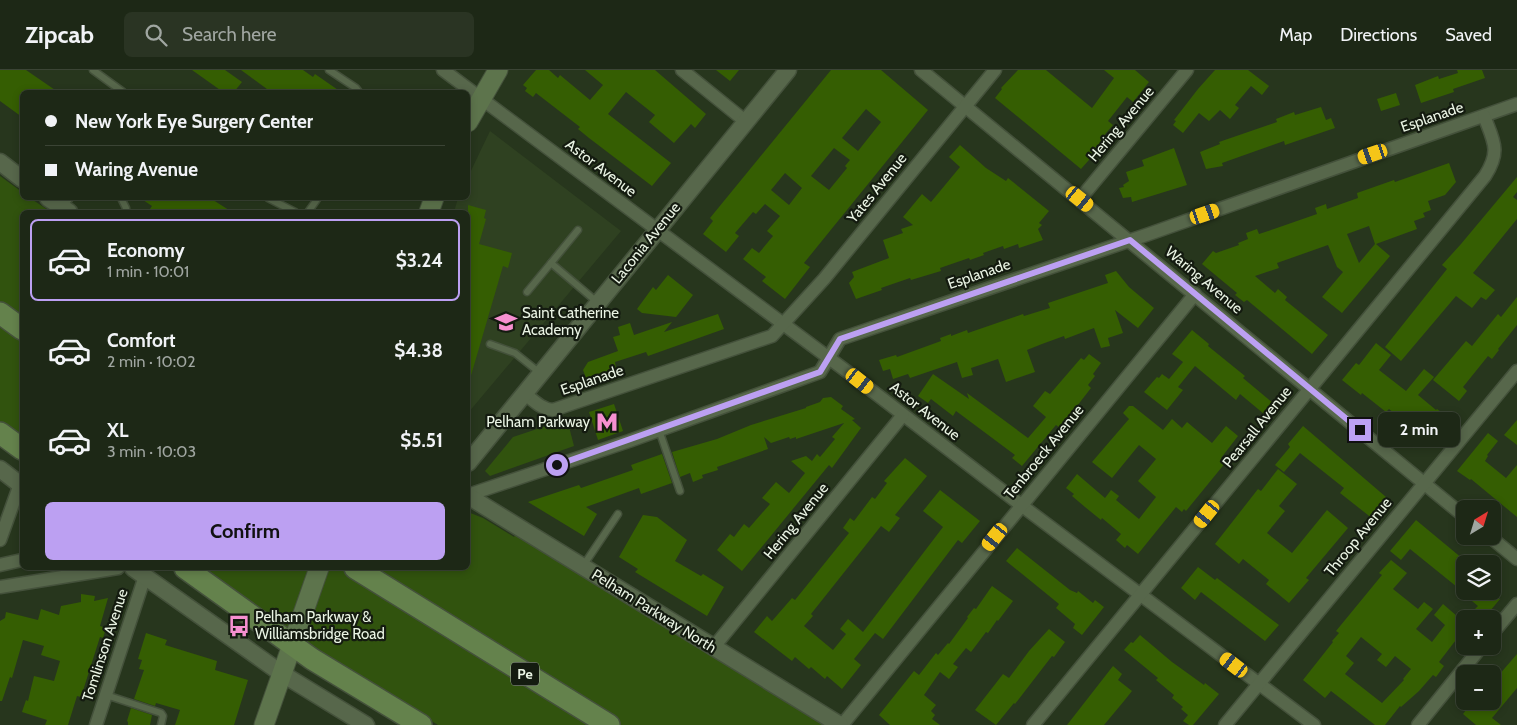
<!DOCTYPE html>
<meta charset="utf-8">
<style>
body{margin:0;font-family:Cabin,sans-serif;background:#2a3423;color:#f1f3f6;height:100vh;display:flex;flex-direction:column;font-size:19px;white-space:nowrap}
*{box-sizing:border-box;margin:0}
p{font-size:16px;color:#a0a6a1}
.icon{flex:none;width:28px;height:28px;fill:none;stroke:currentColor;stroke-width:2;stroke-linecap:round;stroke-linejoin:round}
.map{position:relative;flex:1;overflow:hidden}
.panel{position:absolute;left:20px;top:140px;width:450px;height:360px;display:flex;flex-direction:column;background:#1d2816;border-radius:8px;box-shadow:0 2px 8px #0003,0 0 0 1px #3b4435}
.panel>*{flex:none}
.guide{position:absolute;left:20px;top:20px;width:450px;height:110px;border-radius:8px;box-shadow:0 2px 8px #0003,0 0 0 1px #3b4435;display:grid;align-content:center;height:110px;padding:0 25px;background:#1d2816}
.needle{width:32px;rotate:38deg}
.fabs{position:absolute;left:1456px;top:430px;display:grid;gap:10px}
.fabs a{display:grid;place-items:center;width:45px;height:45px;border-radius:8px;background:#1d2816;box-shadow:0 2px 8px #0003,0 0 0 1px #3b4435;font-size:25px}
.end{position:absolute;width:22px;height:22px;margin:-11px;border:6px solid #bca0f2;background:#111;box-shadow:0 0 0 2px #111}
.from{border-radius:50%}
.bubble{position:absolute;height:35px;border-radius:8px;background:#1d2816;box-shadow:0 2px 8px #0003,0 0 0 1px #3b4435;font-size:16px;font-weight:700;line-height:35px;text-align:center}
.car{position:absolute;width:15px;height:30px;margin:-15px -8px;border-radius:6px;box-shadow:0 0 4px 1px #0007;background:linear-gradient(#f5c518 24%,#345 0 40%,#f5c518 0 76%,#345 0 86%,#f5c518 0)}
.guide b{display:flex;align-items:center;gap:18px;height:48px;font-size:19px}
.guide b+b{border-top:1px solid #3b4435}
.guide i{width:12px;height:12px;background:#f1f3f6}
ul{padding:9px 0 0;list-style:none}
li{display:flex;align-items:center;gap:15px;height:82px;margin:0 10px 8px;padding:0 15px;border:2px solid transparent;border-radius:8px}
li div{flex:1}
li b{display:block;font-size:19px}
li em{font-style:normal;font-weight:700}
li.active{border-color:#bca0f2}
li>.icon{width:45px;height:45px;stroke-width:1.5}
.primary-button{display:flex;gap:10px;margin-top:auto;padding:10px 25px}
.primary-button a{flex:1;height:58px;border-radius:8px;background:#bca0f2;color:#111;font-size:20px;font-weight:700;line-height:58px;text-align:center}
header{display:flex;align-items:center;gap:30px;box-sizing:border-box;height:70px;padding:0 25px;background:#1d2816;border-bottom:1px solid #3b4435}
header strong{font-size:24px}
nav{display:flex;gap:28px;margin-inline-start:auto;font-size:18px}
.search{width:350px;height:45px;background:#2a3423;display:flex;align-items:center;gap:12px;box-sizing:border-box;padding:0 18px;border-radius:8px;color:#a0a6a1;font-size:19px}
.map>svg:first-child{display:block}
.built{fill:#2f4121}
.green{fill:#31530e}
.building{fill:#355e02;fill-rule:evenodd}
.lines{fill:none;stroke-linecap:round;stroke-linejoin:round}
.service-casing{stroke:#44513b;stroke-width:9}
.minor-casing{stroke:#44513b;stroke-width:15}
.tertiary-casing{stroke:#44513b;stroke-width:19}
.secondary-casing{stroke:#44513b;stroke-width:21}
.primary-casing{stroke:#44513b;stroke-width:24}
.service{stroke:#57674b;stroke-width:6}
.minor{stroke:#57674b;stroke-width:12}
.tertiary{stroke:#57674b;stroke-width:16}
.secondary{stroke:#5d744c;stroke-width:19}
.primary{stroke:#64824c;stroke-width:21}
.route{stroke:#bca0f2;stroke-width:6}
.labels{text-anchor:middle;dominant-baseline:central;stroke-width:4.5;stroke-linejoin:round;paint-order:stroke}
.shield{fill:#141b10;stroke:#aab3a4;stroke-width:1}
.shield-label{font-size:14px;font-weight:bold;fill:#eaf4e4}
.street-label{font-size:15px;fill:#eaf4e4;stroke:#141b10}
.poi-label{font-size:15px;fill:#eaf4e4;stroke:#141b10;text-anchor:start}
</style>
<header>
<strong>Zipcab</strong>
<div class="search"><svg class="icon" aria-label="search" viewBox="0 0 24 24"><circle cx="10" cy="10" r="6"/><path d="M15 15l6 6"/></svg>Search here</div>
<nav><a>Map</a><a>Directions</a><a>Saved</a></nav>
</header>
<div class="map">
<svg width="1517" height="655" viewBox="0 0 1517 655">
<rect width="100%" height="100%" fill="#27361d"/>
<polygon class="built" points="490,61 621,161 468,343 468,142 454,142 458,128 468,128 468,107"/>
<g class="green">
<polygon points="0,106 22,122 22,128 30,128 51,142 22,142 22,369 0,353"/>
<polygon points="567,349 574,376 490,406 485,401 513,367"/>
<polygon points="468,442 483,448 514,467 516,464 829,655 438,655 321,583 321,581 200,498 468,498"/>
</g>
<g class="building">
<polygon points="0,0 26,0 58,22 22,22 22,47 0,31"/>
<polygon points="192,0 225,0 242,12 234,22 223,22"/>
<polygon points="241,0 303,0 313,7 315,4 341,22 271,22"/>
<polygon points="536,0 549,0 558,8 560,5 590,30 603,15 585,0 655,0 706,44 695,58 691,54 674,73 649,52 655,45 626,22 608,44 671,93 652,116 589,68 578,59 580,57 536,23 533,27 525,21 527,18 523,15"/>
<polygon points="716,0 739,0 730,11"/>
<path d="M831,0h50l47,40 -124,153 6,4 -25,32 -23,-18 4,-4 -23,-18 9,-11 7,5 14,-17 -6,-5 13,-15 -15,-12 -9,10 -3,-2 -18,21 4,3 -13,16 -23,-18 10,-13 -3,-3zM866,39l15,13 -23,29 -16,-13zM834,78l16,12 -5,6 2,2 -18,22 -18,-14zM785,103l17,15 -13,17 -18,-15z"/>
<polygon points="1018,0 1046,0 1092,38 1114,8 1104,0 1135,0 1149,12 1133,32 1127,27 1108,51 1113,55 1100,70 1103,72 1095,82 1096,82 1081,99 995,28 1002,19 1001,18"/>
<polygon points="1215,0 1248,0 1269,16 1262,25 1251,16 1235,35 1239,38 1230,49 1220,40 1209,51 1199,43 1183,63 1173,55 1176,51 1174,50 1198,19"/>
<polygon points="1457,0 1482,0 1485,8 1453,19 1454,22 1421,33 1415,15 1438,6 1439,9 1458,3"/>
<polygon points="1396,23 1400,35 1381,41 1377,29"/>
<polygon points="1321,37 1326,50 1331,48 1335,58 1285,75 1284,71 1222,93 1223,96 1206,99 1200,82 1220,74 1219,72 1277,52 1276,49 1294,42 1295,45"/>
<polygon points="960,75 986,98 1006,111 1008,108 1049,141 1039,153 1042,155 1038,159 1043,170 1019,178 1018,174 1004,179 1003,176 983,183 984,185 970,190 969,188 940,198 941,201 911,210 910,208 881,218 882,220 856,229 849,213 854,207 852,202 889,188 883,170 903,163 901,159 913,155 903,147 922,124 931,132 960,97 949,87"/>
<polygon points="1174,78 1187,115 1132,132 1131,127 1123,128 1119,118 1124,117 1123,115 1129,111 1126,102 1144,96 1142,90"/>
<path d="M1449,93l7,19 -11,13 -17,6 3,9 -8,3 2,4 -11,4 3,8 -41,15 14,12 -48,57 -20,-16 21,-25 -6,-5 -9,-22 -51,18 2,5 -24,8 20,17 3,-4 9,8 -2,3 43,35 -16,19 -65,-54 -3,2 -9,-7 2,-2 -35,-29 11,-13 3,2 23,-8 -1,-2 10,-4 -2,-6 11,-4 2,5 15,-5 43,-15 -2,-6 11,-4 1,5 31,-11 -1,-5 37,-13 1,2zM1369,156l6,18 -16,19 -12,-29z"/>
<polygon points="1517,107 1517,122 1513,127 1517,130 1517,149 1473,203 1495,220 1486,230 1481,227 1472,238 1456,226 1401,291 1385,277 1447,199 1442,195 1461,174"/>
<polygon points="140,128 210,128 232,142 148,142 152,136"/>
<polygon points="468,135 486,140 484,148 486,149 479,174 512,183 508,198 503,196 470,309 468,308"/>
<polygon points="1116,201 1129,217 1154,238 1138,258 1115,240 1123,263 1108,268 1110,276 1101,278 1094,258 1065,269 1064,266 1042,274 1027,280 1035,302 1006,312 998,289 971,298 973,305 962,308 957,292 910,308 908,304 893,309 890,299 883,301 879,290 896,285 897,287 941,271 940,268 951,264 951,266 967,260 968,263 1023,244 1024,246 1050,238 1048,233 1108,213 1105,205"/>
<polygon points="668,205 693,225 676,247 642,243 637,239 653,217 656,220"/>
<polygon points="1517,227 1517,255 1498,279 1499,280 1492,289 1488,286 1463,317 1467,321 1459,331 1433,310 1466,271 1472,276 1498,244 1501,247"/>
<polygon points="718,244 724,259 648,286 646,282 615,292 616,298 586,308 583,300 588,292 618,281 613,267 620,265 618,257 630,253 634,265 672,252 664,262"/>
<polygon points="1192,260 1209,274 1208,276 1245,306 1243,308 1273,333 1264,344 1240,324 1236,330 1195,296 1178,317 1183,320 1167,340 1144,322 1157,307 1159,308 1162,304 1169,309 1183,292 1172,284"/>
<polygon points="1376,273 1391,285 1379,300 1406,321 1424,299 1434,307 1418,325 1436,340 1437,339 1453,351 1438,371 1431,365 1430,367 1411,352 1408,355 1389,339 1386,342 1362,323 1361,325 1342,310 1356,293 1359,295"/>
<polygon points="1089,284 1101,293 1093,304 1095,306 1088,315 1091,318 1060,358 1056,355 1022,396 1012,388 1015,385 956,341 953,346 931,329 928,333 918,326 933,304 969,329 967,323 1028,368 1046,347 1033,336 1045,321 1050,324 1081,288 1084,290"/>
<polygon points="831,327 843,336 841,339 855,349 852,350 861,358 832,398 829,395 742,501 717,480 730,464 734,467 744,454 749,458 770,434 762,428 776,412 789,423 805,403 791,391 806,386 812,391 817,384 820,387 835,369 832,367 844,353 796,369 796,367 790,369 789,367 771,373 764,367 768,379 717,397 718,400 702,405 703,408 693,412 690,403 680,407 672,382 717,369 751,355 806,338 806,337 820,332 823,328"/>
<polygon points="614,334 623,361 598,370 589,342"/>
<polygon points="1129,336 1133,336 1163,360 1172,349 1182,358 1187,352 1212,373 1226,356 1238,366 1221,388 1226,392 1186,441 1184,439 1182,442 1176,437 1138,484 1127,475 1125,478 1116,470 1121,464 1102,448 1101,450 1085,437 1072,426 1074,424 1066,418 1077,404 1105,428 1111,420 1119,426 1116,430 1139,449 1156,427 1138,411 1156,389 1139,375 1112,408 1092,392 1129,349 1123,343"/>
<polygon points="1517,350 1517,375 1504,365"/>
<polygon points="1303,356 1386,427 1384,429 1387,431 1373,449 1340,423 1344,418 1300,383 1284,402 1275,395 1290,377 1288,374"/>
<polygon points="1488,363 1498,371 1487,385 1488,386 1485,391 1506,408 1517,395 1517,447 1471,409 1470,410 1457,401"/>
<polygon points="662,384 672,413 641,424 639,418 586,437 597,444 584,466 528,432 579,415 581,418 633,400 631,395"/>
<polygon points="905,388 927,406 895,445 900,448 889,462 881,456 811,544 813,546 804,556 833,580 846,564 840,559 848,549 863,562 943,457 923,441 940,420 980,451 962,473 958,470 883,569 875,563 854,589 861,595 842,619 827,606 825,609 811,597 809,599 795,587 792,591 754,562 767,546 772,551 792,528 795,530 849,463 843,458 850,448 854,451 872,427 875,429 887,413 884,411"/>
<polygon points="1278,399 1297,414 1279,436 1285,441 1267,463 1292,483 1327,440 1348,458 1306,508 1309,510 1289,533 1266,514 1269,510 1243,489 1239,494 1215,474 1258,419 1261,421"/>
<polygon points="643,445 657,447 687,470 675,491 701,506 703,504 724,517 707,546 635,502 638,499 619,487"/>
<polygon points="1416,450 1469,494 1461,494 1465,497 1465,521 1501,521 1497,527 1500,529 1485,547 1475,539 1478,536 1460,521 1462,521 1410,479 1401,490 1390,481"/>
<polygon points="1017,478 1070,520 1077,523 1078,521 1093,533 1095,530 1104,537 1082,565 1073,558 1075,554 1056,538 1059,534 1006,491"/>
<path d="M1391,490l16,13 -14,16 25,20 6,-7 9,7 -17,20 16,13 13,-17 -11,-10 9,-11 22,19v18l-6,-5 -20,26 5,4 -8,11 -3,-2 -14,16 -18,16 -1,-1 -15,19h-10l-44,-34 -6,7 -22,-18 30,-38 -1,-1 7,-8 -3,-2 46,-56 -3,-2zM1361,567l21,17 -5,6 9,7 9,-11 16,13 -8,10 1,1 -22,23 -37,-29 9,-11 -8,-7z"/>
<polygon points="1198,497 1215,510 1217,508 1279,555 1265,571 1201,522 1195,530 1181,518"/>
<polygon points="992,516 1013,531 998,551 997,550 988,563 986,562 971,582 966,578 953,594 958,597 949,609 940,602 924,625 936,635 931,641 935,645 932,649 940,655 890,655 879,645 914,601 919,605 936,583 938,585 948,573 949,574 968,548 967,547 974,538 976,539"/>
<polygon points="81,524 95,526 94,531 108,528 100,556 106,558 103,568 100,567 81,627 77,626 68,655 45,655 47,650 22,642 26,630 28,631 34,606 54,611 60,591 41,585 44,576 23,570 12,608 10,607 2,631 0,631 0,551 5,548 6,542 38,550 41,539 59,545 61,536 81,532"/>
<polygon points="1049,559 1065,572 1054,587 1052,586 1015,634 1014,633 996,655 975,640 1003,604 1009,608 1012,604 1029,581"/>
<polygon points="146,563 167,570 165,575 217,591 215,600 248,610 234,655 175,655 180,640 156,633 155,636 134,629 144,600 139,599 142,590 138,589"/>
<polygon points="1140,565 1172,592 1204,615 1205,613 1219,624 1193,655 1189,655 1183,651 1188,645 1181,639 1183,637 1172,628 1174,625 1156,610 1158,608 1124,580 1131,572 1133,573"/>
<polygon points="1517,584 1517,618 1492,648 1501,655 1476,655 1463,644 1473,631 1492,631 1492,613"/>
<polygon points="1113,596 1122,604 1118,610 1132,621 1124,631 1104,655 1067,655"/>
<polygon points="131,638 152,645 150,655 128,655 128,652 127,651"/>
</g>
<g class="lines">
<g class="service-casing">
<g id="service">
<polyline points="93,0 123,22"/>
<polyline points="329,0 356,18 359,22"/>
<polyline points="121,128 126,138 126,142"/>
<polyline points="268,128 295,142"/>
<polyline points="63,137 70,128"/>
<polyline points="308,142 318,128"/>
<polyline points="551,193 578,160"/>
<polyline points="527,222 551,193 597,232"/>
<polyline points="490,274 515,283 540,303"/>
<polyline points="659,360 680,421"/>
<polyline points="583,496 618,444"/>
<polyline points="106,625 161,643 163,646 161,655"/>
</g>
</g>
<g class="minor-casing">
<g id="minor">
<polyline points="443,0 845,300 1021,435 1314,655"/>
<polyline points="682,0 745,51"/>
<polyline points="921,0 1465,447"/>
<polyline points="1080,129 1187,0"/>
<path d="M524,323c9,7 17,16 29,17l219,-74 52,-57 171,-209"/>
<polyline points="468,425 629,371 820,302 840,269 1149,164 1517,34"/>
<polyline points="1489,466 1517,489"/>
<polyline points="0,470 20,414"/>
<polyline points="0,495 22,490"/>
<polyline points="0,517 118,498"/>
<polyline points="1492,564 1517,534"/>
<polyline points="713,578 903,345"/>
<polyline points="96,655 145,506"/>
<polyline points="842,655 1195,224"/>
<path d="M1033,655l452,-549c16,-25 9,-34 -1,-60"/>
<polyline points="1225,655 1517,301"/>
<polyline points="1418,655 1482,576"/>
</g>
</g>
<g class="tertiary-casing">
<g id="tertiary">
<polyline points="0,92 22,109"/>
<polyline points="48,128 69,142"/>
<polyline points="468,393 788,0"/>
<polyline points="0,399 22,416"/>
<polyline points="468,426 840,655"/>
<polyline points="133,498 281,603 366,655"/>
</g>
</g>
<g class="secondary-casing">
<g id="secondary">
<polyline points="468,52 498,0"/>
<polyline points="429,142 434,128"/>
<polyline points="264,655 319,498"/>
</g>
</g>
<g class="primary-casing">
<g id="primary">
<polyline points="0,243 22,259"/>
<polyline points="0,363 22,379"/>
<polyline points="185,498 312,589 421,655"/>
<polyline points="355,498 609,655"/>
</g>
</g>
<use href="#service" class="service"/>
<use href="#minor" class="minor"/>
<use href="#tertiary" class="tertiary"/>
<use href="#secondary" class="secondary"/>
<use href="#primary" class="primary"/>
</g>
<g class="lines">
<polyline class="route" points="557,395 820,302 840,269 1130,170 1360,360"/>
</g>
<defs>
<g id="school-bare" transform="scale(1.725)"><path d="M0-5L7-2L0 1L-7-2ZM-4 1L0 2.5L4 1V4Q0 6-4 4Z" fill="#f690d0" stroke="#141b10" stroke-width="2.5" paint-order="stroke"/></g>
<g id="metro-bare" transform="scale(1.725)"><path d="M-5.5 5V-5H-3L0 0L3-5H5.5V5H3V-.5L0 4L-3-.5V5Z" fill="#f690d0" stroke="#141b10" stroke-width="2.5" paint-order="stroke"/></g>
<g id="bus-bare" transform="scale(1.725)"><path d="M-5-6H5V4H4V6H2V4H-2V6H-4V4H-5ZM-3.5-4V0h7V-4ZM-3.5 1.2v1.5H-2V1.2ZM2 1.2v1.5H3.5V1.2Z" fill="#f690d0" stroke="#141b10" stroke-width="2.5" paint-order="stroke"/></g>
</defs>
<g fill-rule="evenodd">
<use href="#school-bare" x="506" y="252"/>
<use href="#metro-bare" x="607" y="352"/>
<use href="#bus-bare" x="239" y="556"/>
</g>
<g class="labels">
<rect class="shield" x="511" y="592.5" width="28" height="23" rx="4"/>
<g class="shield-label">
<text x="525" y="604">Pe</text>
</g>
<g class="street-label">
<text transform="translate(1432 47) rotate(-19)">Esplanade</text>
<text transform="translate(1121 54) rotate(-50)">Hering Avenue</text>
<text transform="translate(601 98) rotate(37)">Astor Avenue</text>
<text transform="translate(877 118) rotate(-51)">Yates Avenue</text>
<text transform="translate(646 173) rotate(-51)">Laconia Avenue</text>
<text transform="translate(979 204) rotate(-19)">Esplanade</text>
<text transform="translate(1204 210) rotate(40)">Waring Avenue</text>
<text transform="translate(592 310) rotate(-19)">Esplanade</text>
<text transform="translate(925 341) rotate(38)">Astor Avenue</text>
<text transform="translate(1257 357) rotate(-51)">Pearsall Avenue</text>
<text transform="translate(1044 382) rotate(-51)">Tenbroeck Avenue</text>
<text transform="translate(796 451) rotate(-51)">Hering Avenue</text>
<text transform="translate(1358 467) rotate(-51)">Throop Avenue</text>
<text transform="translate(654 541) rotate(32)">Pelham Parkway North</text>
<text transform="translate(105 575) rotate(-72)">Tomlinson Avenue</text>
</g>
<g class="poi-label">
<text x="522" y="243">Saint Catherine<tspan x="522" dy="17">Academy</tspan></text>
<text x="590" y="352" text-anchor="end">Pelham Parkway</text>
<text x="255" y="547">Pelham Parkway &amp;<tspan x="255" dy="17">Williamsbridge Road</tspan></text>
</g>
</g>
</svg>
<div class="fabs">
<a><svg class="needle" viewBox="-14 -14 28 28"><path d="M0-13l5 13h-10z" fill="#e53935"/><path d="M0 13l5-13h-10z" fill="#a0a6a1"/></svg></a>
<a><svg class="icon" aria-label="layers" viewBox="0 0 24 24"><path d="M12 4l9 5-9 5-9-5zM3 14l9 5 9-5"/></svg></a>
<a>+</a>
<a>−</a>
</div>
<i class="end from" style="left:557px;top:395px"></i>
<i class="end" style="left:1360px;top:360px"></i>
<div class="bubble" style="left:1378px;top:342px;width:82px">2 min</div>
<i class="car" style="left:1373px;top:84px;rotate:251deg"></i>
<i class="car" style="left:1080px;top:129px;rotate:129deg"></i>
<i class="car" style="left:1205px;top:144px;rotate:71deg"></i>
<i class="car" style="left:860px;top:311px;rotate:128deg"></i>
<i class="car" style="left:1207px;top:444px;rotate:219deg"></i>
<i class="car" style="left:995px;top:467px;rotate:219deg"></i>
<i class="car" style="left:1234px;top:595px;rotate:307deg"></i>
<div class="guide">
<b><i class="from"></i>New York Eye Surgery Center</b>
<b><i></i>Waring Avenue</b>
</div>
<section class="panel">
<ul>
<li class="active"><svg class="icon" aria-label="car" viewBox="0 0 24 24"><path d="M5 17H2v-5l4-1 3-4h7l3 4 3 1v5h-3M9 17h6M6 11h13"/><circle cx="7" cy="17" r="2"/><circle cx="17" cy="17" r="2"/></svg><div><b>Economy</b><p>1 min · 10:01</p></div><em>$3.24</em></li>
<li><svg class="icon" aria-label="car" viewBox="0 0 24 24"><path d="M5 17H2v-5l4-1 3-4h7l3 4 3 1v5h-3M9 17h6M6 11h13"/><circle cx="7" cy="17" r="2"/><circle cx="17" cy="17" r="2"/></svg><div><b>Comfort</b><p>2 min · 10:02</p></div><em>$4.38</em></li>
<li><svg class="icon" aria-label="car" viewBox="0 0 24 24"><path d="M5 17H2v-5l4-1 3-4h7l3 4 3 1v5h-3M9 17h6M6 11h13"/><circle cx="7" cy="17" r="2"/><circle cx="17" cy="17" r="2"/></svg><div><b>XL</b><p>3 min · 10:03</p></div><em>$5.51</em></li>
</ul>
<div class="primary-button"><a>Confirm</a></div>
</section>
</div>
